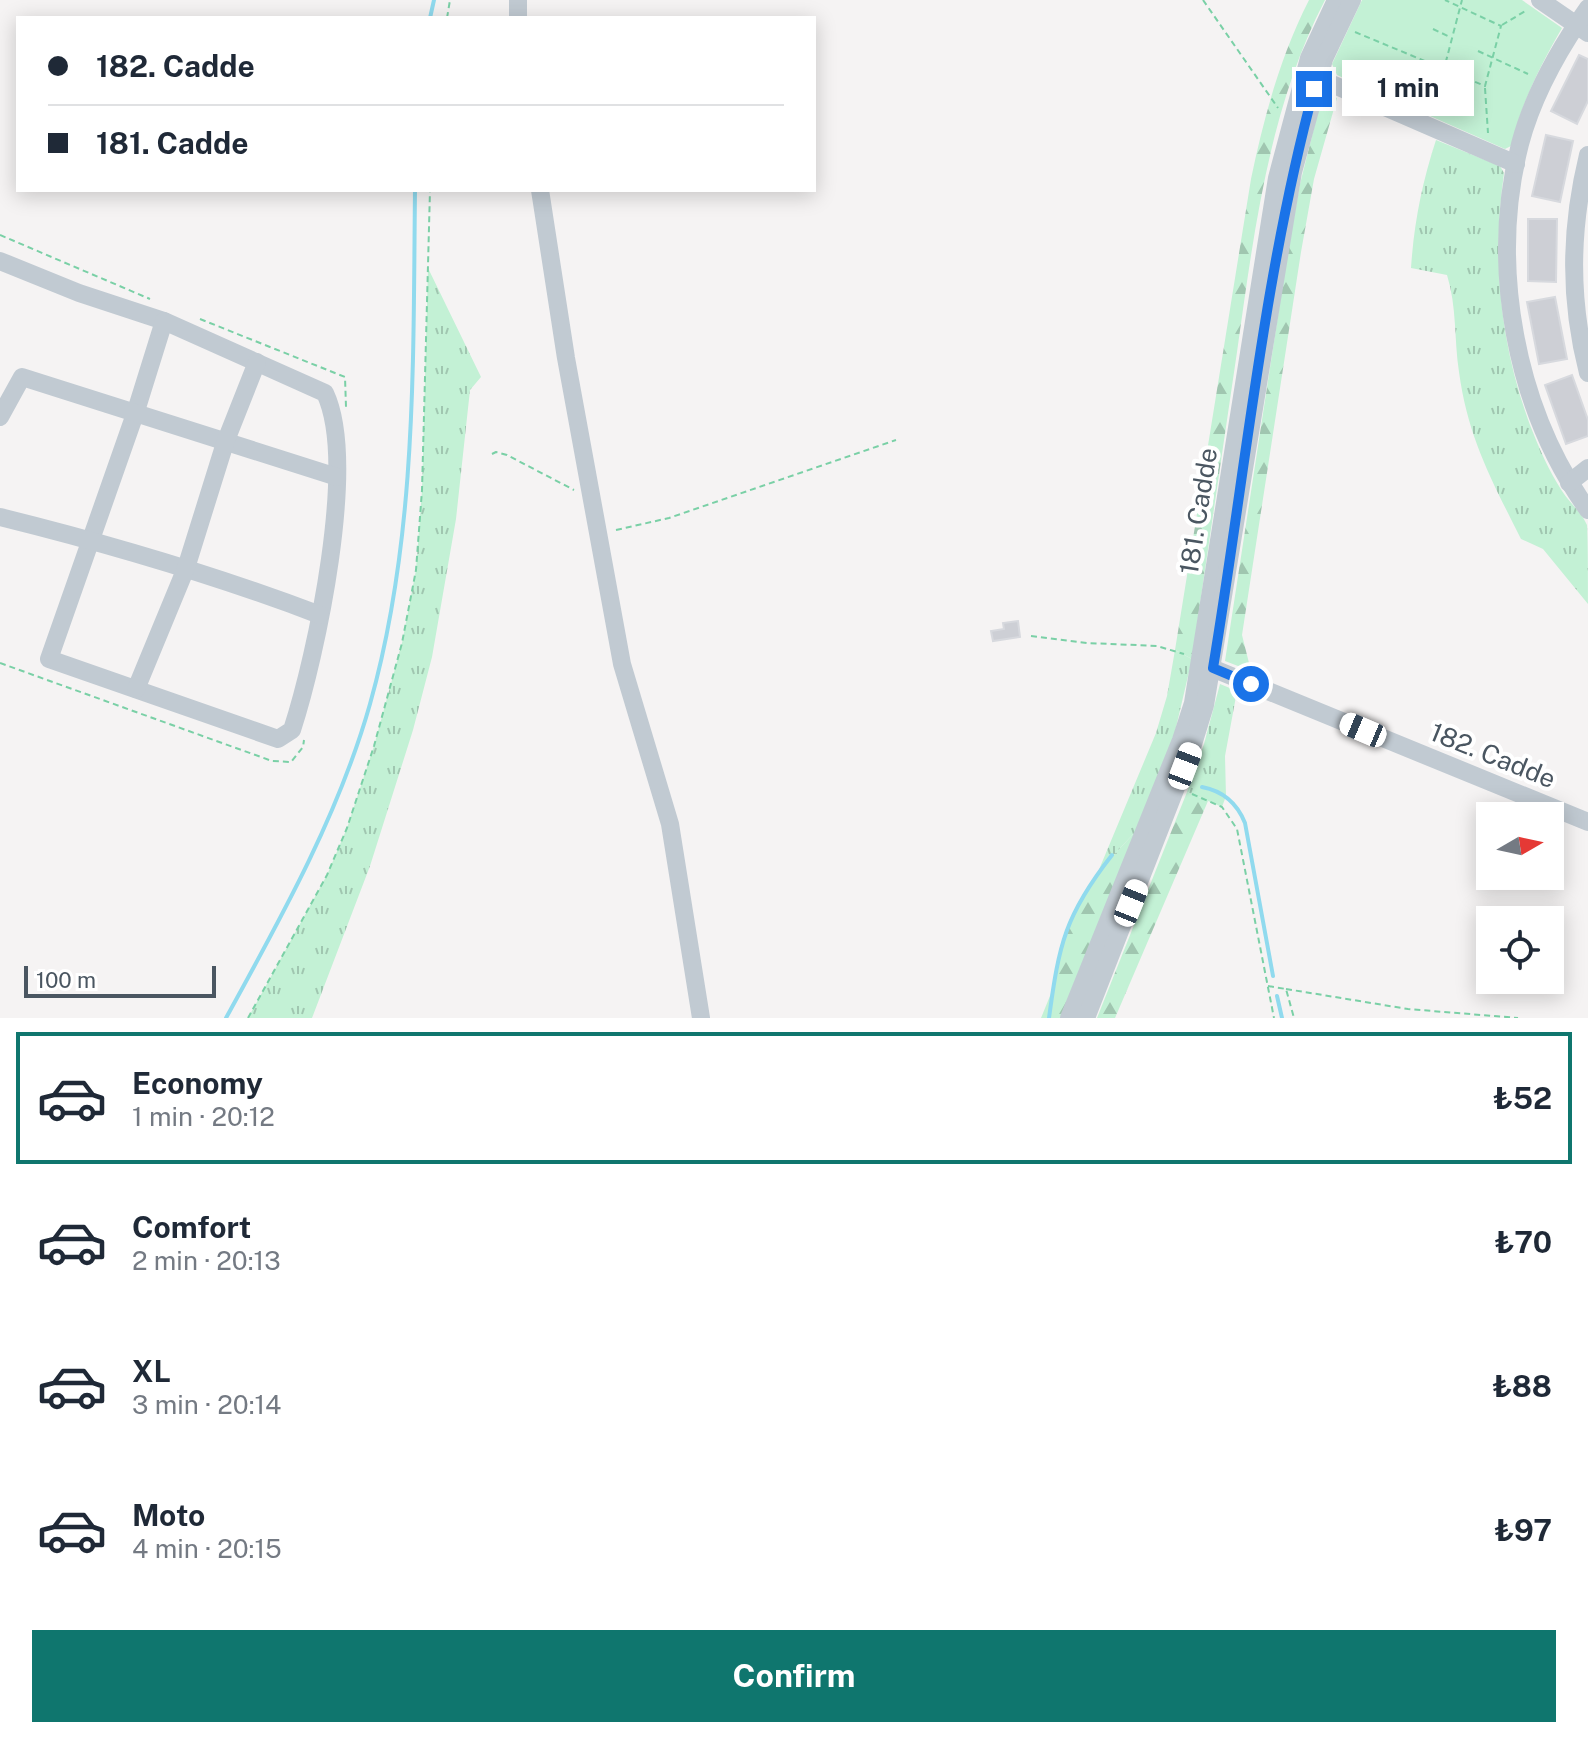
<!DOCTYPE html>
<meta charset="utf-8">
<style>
body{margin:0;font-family:"Public Sans",sans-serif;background:#f2f2f3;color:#1f2937;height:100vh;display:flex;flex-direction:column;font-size:30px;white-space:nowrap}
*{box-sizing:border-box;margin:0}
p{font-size:26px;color:#747a83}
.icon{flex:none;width:44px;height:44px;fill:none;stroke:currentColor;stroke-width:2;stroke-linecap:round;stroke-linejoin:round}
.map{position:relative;height:1018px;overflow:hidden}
.panel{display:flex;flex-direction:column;background:#fff;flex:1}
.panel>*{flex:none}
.top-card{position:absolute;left:16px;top:16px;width:800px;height:176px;border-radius:0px;box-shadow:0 4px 20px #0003;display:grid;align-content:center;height:176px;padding:0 32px;background:#fff}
.needle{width:52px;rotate:81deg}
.fabs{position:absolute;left:1476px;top:802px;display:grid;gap:16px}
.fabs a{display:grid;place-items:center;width:88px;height:88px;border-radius:0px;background:#fff;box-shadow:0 4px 20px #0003;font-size:40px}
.scale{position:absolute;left:24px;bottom:20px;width:192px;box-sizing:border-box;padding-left:8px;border:4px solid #4a5661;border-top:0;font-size:22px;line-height:28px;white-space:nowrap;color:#4a5661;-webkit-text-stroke:6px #fff;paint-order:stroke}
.end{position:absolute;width:36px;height:36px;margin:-18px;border:10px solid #1a73e8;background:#fff;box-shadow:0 0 0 4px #fff}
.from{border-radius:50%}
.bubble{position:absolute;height:56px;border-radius:0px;background:#fff;box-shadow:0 4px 20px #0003;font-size:26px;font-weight:700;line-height:56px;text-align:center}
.car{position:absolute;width:24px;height:48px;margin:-24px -12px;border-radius:10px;box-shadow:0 0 6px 2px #0007;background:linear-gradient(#fff 24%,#345 0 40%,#fff 0 76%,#345 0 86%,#fff 0)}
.top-card b{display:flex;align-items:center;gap:28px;height:76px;font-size:30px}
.top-card b+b{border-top:2px solid #e0e1e3}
.top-card i{width:20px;height:20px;background:#1f2937}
ul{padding:14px 0 0;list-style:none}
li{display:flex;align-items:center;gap:24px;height:132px;margin:0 16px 12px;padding:0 16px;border:4px solid transparent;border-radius:0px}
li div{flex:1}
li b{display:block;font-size:30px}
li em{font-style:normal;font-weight:700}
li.selected{border-color:#0f766e}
li>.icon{width:72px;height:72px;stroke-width:1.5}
.primary-button{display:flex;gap:16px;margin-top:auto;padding:16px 32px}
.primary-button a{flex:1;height:92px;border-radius:0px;background:#0f766e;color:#fff;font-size:32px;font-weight:700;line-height:92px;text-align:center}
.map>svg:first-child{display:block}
.grass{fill:url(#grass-tufts)}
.forest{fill:url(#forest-firs)}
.park{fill:#c3f1d5}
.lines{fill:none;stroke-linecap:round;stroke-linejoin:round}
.stream{stroke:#90daee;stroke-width:4}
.building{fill:#cdcfd5;stroke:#d7d9de;stroke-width:2}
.path{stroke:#7ad0a6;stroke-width:2;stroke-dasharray:6 4;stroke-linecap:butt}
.minor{stroke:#c1cad2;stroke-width:18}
.route{stroke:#1a73e8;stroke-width:10}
.labels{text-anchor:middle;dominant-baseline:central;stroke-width:8;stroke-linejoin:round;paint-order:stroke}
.street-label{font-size:26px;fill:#4a5661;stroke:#fff}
</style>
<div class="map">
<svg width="1588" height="1018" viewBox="0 0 1588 1018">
<defs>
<pattern id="grass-tufts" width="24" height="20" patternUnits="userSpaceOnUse" patternTransform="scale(2)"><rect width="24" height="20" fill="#c3f1d5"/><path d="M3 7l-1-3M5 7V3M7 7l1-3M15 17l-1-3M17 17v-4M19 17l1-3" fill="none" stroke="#a0c6b0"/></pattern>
<pattern id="forest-firs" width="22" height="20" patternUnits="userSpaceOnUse" patternTransform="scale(2)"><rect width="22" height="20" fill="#c3f1d5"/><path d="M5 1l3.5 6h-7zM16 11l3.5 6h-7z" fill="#a0c6b0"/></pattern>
</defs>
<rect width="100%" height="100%" fill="#f5f3f3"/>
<g class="grass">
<path d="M1436,140l64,26 4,7c-12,86 -4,171 26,252 9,23 19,46 32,66 7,11 20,22 25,34 1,11 1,64 1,79l-45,-55 -22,-10c-29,-58 -53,-101 -62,-167 -5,-33 -2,-65 -12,-97l-36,-7c3,-45 11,-85 25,-128z"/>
<polygon points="428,268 481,377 470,390 456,519 432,657 413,730 370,866 312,1018 248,1018 327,875 347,828 374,746 402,643 416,570 422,490"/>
<polygon points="1175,650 1192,659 1174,736 1136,831 1098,872 1156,733 1167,696"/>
<polygon points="1220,684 1237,691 1225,756 1226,796 1222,807 1187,792 1204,744"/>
</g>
<g class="forest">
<path d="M1309,0h16c-56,108 -71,232 -88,352 -15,102 -30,204 -45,307l-17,-9 76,-471c13,-62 29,-122 58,-179z"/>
<polygon points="1331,95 1337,98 1314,179 1301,252 1242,635 1251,671 1225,661 1287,257 1300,184 1321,100"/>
<polygon points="1187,792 1208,801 1115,1018 1097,1018"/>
<polygon points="1136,831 1060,1018 1041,1018 1052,991 1060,947 1075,909 1098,872"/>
</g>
<path class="park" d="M1362,0h160l40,28c-22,38 -40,74 -51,118l-6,3 -168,-74 -5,-11z"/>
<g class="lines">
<g class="stream">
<polyline points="430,18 434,0"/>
<path d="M1202,787c21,4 35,16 43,36l28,153"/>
<polyline points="1277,996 1282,1018"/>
<path d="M226,1018c55,-100 113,-204 144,-314 47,-167 43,-342 45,-514"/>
<path d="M1049,1018c10,-74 16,-103 63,-163"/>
</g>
</g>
<g class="building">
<polygon points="1579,55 1588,59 1588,101 1577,124 1551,111"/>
<polygon points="1546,135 1573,141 1560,202 1532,196"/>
<polygon points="1528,219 1557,219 1556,282 1528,281"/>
<polygon points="1555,297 1567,359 1539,364 1527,302"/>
<polygon points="1572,375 1588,420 1588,436 1566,444 1545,385"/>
<polygon points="1018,621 1020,637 993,641 991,631 1004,629 1003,623"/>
</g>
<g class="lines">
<g class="path">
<polyline points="1203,0 1278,108"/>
<polyline points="447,18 450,0"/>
<polyline points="1502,25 1527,10"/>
<polyline points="1433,29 1450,37"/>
<polyline points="1355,32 1485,86 1501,26 1445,0"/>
<polyline points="1478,51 1528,74"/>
<polyline points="1485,88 1488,133"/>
<polyline points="1433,111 1462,0"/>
<polyline points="0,235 150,299"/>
<polyline points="200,319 345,377 346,407"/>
<polyline points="492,454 496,452 507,455 574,490"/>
<polyline points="616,530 669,518 896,440"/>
<polyline points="1031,636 1087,643 1157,646 1184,654"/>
<polyline points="0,663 272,761 291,762 303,747 304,740"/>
<polyline points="1192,794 1222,807 1237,829 1274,1018"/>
<polyline points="1268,986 1286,989 1294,1018"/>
<polyline points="1286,989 1408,1009 1518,1018"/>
<polyline points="248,1018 327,875 347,828 374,746 402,643 416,570 422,490 430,190"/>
</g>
<g class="minor">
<polyline points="1540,0 1588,33"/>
<path d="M1588,8c-29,41 -55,87 -68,136 -31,122 -5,264 68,366"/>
<polyline points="518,18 518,0"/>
<polyline points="1318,78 1516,164"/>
<path d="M1588,155c-18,74 -19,144 0,218"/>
<polyline points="540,190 566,358 622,664 670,824 701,1018"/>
<polyline points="0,261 79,293 164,321"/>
<path d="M164,321l161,72c33,70 -9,263 -33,337l-14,9 -229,-80 86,-245z"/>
<polyline points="0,417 22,377 337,477"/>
<polyline points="1569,483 1588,468"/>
<path d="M0,517c109,27 215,58 320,98"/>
<polyline points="1202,664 1588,822"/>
<polyline points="136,689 186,568 225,443 257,362"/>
<polyline points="1069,1018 1181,740 1193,703 1277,178 1309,58 1336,0"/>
<polyline points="1086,1018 1193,744 1205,705 1293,172 1324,59 1352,0"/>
</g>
</g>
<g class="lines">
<path class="route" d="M1251,684l-38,-16c32,-192 50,-390 101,-579"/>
</g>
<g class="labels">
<g class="street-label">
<text transform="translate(1198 511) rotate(-81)">181. Cadde</text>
<text transform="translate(1493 755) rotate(22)">182. Cadde</text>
</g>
</g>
</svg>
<div class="fabs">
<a><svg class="needle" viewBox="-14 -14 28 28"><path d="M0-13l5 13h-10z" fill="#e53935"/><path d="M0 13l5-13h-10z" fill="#747a83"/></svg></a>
<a><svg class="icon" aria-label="locate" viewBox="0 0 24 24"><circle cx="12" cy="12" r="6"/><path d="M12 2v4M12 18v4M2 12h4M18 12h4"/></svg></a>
</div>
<div class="scale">100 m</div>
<i class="end from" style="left:1251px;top:684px"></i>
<i class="end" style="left:1314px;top:89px"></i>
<div class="bubble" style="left:1342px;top:60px;width:132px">1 min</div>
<i class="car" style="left:1363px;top:730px;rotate:293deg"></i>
<i class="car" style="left:1185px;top:766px;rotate:21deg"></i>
<i class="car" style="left:1131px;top:903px;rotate:22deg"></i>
<div class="top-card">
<b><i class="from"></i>182. Cadde</b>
<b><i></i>181. Cadde</b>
</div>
</div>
<section class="panel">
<ul>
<li class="selected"><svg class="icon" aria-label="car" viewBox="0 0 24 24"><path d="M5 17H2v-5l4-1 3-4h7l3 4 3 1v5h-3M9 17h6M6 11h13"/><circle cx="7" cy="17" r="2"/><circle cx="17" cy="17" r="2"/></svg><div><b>Economy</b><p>1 min · 20:12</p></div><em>₺52</em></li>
<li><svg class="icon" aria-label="car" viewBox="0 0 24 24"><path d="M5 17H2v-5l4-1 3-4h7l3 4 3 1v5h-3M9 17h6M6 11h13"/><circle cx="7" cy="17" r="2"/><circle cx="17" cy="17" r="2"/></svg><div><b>Comfort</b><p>2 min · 20:13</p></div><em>₺70</em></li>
<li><svg class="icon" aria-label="car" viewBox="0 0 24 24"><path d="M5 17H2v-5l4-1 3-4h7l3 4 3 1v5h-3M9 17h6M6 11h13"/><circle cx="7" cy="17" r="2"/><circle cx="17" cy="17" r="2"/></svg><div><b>XL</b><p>3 min · 20:14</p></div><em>₺88</em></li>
<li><svg class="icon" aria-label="car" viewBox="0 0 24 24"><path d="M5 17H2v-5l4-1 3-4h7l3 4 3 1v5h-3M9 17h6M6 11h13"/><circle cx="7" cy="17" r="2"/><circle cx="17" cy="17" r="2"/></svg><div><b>Moto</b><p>4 min · 20:15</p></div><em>₺97</em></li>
</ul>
<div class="primary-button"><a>Confirm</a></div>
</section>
